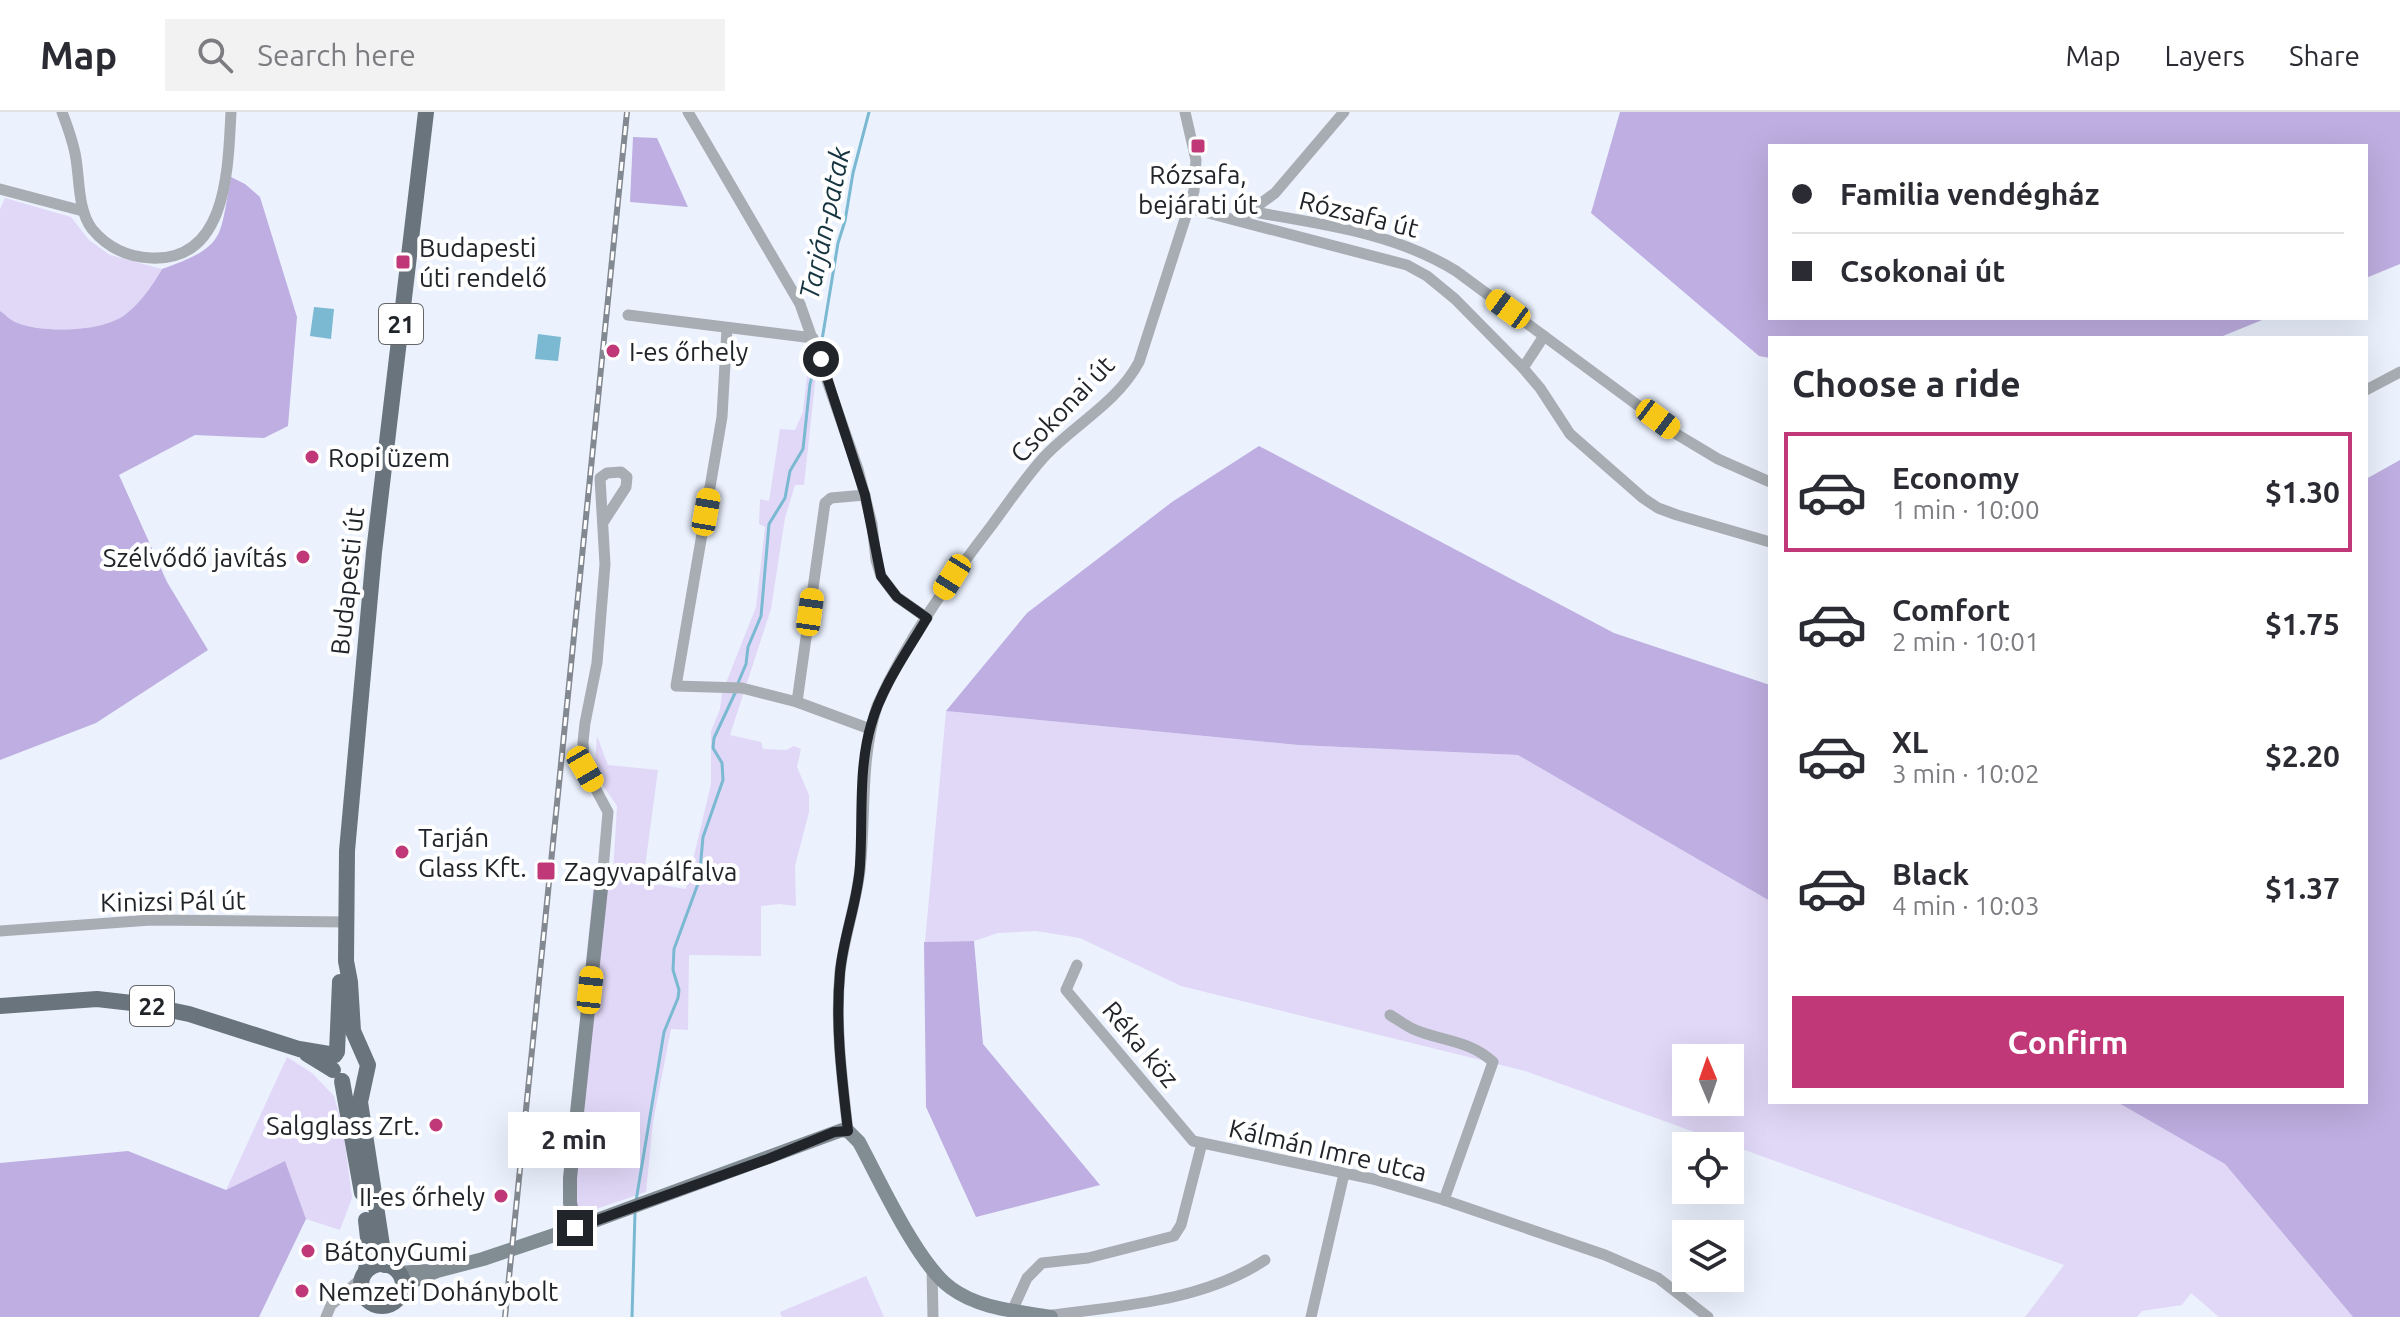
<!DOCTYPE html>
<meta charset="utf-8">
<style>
body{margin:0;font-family:Ubuntu,sans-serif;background:#f2f2f3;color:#2b2b33;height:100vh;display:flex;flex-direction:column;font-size:30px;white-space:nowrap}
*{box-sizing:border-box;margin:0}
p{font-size:26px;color:#7c7c81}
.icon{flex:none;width:44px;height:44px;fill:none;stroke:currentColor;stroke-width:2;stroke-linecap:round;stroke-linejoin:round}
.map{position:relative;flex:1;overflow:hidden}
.panel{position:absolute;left:1768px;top:224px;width:600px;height:768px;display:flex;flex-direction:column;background:#fff;border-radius:0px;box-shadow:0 8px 32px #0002}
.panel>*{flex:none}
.guide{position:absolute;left:1768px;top:32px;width:600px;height:176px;border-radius:0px;box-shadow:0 8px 32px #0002;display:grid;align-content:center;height:176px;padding:0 24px;background:#fff}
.needle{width:52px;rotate:358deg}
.controls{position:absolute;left:1672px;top:932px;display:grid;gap:16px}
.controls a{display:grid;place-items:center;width:72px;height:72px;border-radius:0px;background:#fff;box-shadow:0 8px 32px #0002;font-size:40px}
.end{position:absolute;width:36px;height:36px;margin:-18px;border:10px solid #21252a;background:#fff;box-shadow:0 0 0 4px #fff}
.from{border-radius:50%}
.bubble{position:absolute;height:56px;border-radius:0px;background:#fff;box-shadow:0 8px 32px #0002;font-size:26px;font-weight:700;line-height:56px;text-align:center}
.car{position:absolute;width:24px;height:48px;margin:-24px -12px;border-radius:10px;box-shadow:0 0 6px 2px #0007;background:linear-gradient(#f5c518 24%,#345 0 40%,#f5c518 0 76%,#345 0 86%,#f5c518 0)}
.guide b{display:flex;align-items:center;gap:28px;height:76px;font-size:30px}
.guide b+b{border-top:2px solid #e1e1e2}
.guide i{width:20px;height:20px;background:#2b2b33}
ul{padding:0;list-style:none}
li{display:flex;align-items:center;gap:24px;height:120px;margin:0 16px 12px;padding:0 8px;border:4px solid transparent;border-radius:0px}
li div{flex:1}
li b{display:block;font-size:30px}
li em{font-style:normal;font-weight:700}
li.current{border-color:#c03877}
li>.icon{width:72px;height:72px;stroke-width:1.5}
h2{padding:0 24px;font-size:36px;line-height:96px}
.button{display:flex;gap:16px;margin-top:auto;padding:16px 24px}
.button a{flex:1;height:92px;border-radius:0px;background:#c03877;color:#fff;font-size:32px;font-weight:700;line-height:92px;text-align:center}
header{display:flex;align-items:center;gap:48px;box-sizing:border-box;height:112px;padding:0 40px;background:#fff;border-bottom:2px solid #e1e1e2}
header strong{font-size:38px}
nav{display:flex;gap:44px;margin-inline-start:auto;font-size:28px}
.search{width:560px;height:72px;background:#f2f2f3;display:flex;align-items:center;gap:20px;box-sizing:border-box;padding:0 28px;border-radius:0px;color:#7c7c81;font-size:30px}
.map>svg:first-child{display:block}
.green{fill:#e1d8f8;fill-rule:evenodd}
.forest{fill:#beaee1}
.water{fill:#7ab9d1}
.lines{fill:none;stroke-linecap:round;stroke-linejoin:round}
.stream{stroke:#7ab9d1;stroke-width:3}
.street{stroke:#a7adb2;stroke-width:11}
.secondary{stroke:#828c93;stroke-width:14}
.primary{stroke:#69747d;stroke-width:16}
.rail-casing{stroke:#838991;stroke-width:6}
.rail{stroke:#fff;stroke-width:3;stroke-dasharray:9;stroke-linecap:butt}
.route{stroke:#21252a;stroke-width:10}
.poi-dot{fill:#c03877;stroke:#fff;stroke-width:3}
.labels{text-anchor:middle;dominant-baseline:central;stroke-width:8;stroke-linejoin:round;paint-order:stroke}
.shield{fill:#fff;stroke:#64666a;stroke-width:2}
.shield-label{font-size:24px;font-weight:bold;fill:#21252a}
.poi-label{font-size:26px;fill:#21252a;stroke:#fff;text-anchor:start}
.street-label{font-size:26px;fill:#21252a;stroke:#fff}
.water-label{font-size:28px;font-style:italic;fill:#163540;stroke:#fff}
</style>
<header>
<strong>Map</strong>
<div class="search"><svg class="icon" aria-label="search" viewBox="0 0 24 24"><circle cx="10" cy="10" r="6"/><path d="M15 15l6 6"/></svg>Search here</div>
<nav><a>Map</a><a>Layers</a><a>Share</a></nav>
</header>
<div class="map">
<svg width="2400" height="1205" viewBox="0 0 2400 1205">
<rect width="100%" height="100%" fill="#ebf2fe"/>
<g class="green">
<path d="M5,86l66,19 18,23 21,15 52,14c-9,16 -21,33 -36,45 -22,18 -84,20 -111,8 -5,-2 -10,-8 -15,-11v-102z"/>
<polygon points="810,236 816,263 804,373 795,373 785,406 771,497 730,623 761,630 763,637 786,638 794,634 801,637 797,655 809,683 809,700 795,754 796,794 779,792 761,794 761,844 689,843 688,918 671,917 653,1010 646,1080 561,1109 595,757 613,761 617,694 602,672 595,650 597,624 608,653 658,658 643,770 686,777 711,672 711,619 720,597 722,581 756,495 765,415 759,412 760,387 769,389 780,317 795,318 803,300"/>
<path d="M946,599l352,34 220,10 252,146v201h347l108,62 128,153h-134l-28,-24 -9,12 -40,6 -5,6h-112l39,-52 -539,-194 -344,-85 -101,-48 -44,-7 -38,2 -24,8 -49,1zM1686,946h44v44h-44z"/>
<polygon points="287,945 312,961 334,984 343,1016 352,1086 340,1118 306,1107 285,1050 226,1078"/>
<polygon points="866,1164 884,1205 782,1205 780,1200"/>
</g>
<g class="forest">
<polygon points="1620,0 2400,0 2400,152 2366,166 2366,34 1770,34 1770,206 2267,206 2218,226 1770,226 1770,246 1759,244 1591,101"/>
<polygon points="633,25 657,26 688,95 630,90"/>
<path d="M231,65l14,7 15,13 37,120 -9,109 -24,12 -69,-3 -76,40 48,107 41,68 -112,73 -96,37v-449c5,3 10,9 15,11 27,12 89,10 111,-8 15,-12 27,-29 36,-45 64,-23 57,-29 69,-92z"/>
<polygon points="1259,334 1614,521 1770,573 1770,789 1518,643 1298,633 946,599 1027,501 1172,390"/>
<polygon points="2400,348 2400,1205 2353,1205 2225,1052 2117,990 2366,990 2366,367"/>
<polygon points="974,829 983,932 1100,1073 976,1105 926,995 924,830"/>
<polygon points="128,1039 226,1078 285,1049 306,1107 259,1205 0,1205 0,1051"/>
</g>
<g class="water">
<polygon points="314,195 334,197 331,227 310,224"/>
<polygon points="538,222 561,225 558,249 535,247"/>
</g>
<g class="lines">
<g class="stream">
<polyline points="820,240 838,131 845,109 853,61 869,0"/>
<polyline points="738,571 746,552 748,535 761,504 769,412 785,386 790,359 803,337 810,272 816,250"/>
<polyline points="636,1089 664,920 678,886 679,878 673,858 674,837 699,769 703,725 723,668 722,651 713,636 714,626 736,579"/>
<polyline points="632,1205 635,1101"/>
</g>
<g class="street">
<path d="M62,0c5,13 10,27 13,41 5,24 2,56 17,76 15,18 36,28 59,29 77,4 77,-91 80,-146"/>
<polyline points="688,0 800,192 858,357 872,412 876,448 881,464 897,485 927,506"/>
<polyline points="0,77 83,99"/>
<polyline points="1189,96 1407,153 1427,164 1455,187 1523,256 1540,276 1570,322 1643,386 1658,396 1677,403 1770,430"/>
<path d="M1248,99c72,13 145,21 208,60l222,164 40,24 52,23"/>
<polyline points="1245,103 1275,81 1344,0"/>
<polyline points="628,203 813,226"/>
<polyline points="727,216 722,305 676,574 742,576 797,590 870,617"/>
<polyline points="1523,256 1544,224"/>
<polyline points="2366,278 2400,260"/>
<polyline points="797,590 825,391 831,386 865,383"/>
<polyline points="603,758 608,700 585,657 583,630 585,611 597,551 605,452 600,366 607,361 621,360 627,365 626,375 604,409"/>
<polyline points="0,819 151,808 346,810"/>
<polyline points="1077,853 1066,878 1193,1029 1373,1067 1444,1088 1605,1143 1658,1166 1708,1205"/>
<path d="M1390,903c8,5 15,10 23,14 27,12 57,11 80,33l-49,138"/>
<path d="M848,1019c-6,-53 -13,-106 -8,-159 4,-34 16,-68 20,-102 6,-55 0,-110 17,-164 29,-65 72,-125 115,-181 17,-23 33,-47 52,-68 31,-33 73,-54 95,-95l55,-171 2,-31 -11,-48"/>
<polyline points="932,1157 933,1205"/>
<polyline points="338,1186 364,1184"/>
<polyline points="1012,1199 1027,1166 1042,1151 1088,1146 1174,1124 1181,1113 1202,1031"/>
<path d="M1045,1204c73,-10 157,-14 220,-56"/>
<polyline points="326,1205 331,1193 362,1166"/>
<polyline points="1311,1205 1344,1062"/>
</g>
<g class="secondary">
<polyline points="575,1116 570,1090 570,1066 603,758"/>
<polyline points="398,1161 428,1159"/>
<path d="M401,1181l14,-13 22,-9 46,-12 92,-31 267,-98 6,1 11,11c20,37 59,123 92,146 28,21 67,23 100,29"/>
</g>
<g class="primary">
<polyline points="0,894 97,887 141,892 189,902 299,937 335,943"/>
<polyline points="337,940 340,870"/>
<polyline points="307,942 333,958"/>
<polyline points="342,969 362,1081"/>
<polyline points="366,1108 369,1135 366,1159"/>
<circle cx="382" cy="1173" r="21"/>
<polyline points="385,1153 360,990 368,953 353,919 350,870 346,849 347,739 374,440 426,0"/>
</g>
<g class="rail-casing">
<polyline id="rail" points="505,1205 627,0"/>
</g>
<use href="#rail" class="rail"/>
</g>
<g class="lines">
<path class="route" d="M575,1116l193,-69 66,-27 14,-1c-6,-52 -13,-106 -8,-158 3,-37 18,-71 20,-108 3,-46 -2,-96 11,-140 11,-39 36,-73 56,-107l-30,-21 -16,-21 -16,-81 -44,-136"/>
</g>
<g class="poi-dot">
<rect x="1190" y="26" width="16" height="16" rx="4"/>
<rect x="395" y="142" width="16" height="16" rx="4"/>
<circle cx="613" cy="239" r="8"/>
<circle cx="312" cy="345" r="8"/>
<circle cx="303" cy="445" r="8"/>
<circle cx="402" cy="740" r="8"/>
<rect x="536" y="749" width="20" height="20" rx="4"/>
<circle cx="436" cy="1013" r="8"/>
<circle cx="501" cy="1084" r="8"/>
<circle cx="308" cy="1139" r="8"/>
<circle cx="302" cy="1179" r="8"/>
</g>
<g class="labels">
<g class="shield">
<rect x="379" y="192" width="44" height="40" rx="6"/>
<rect x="130" y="874" width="44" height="40" rx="6"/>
</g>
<g class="shield-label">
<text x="401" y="212">21</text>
<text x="152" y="894">22</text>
</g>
<g class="poi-label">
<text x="1198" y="62" text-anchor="middle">Rózsafa,<tspan x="1198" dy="30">bejárati út</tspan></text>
<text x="419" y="135">Budapesti<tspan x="419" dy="30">úti rendelő</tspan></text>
<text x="629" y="239">I-es őrhely</text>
<text x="328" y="345">Ropi üzem</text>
<text x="287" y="445" text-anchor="end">Szélvődő javítás</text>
<text x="418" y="725">Tarján<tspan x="418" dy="30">Glass Kft.</tspan></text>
<text x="564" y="759">Zagyvapálfalva</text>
<text x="420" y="1013" text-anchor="end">Salgglass Zrt.</text>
<text x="485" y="1084" text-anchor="end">II-es őrhely</text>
<text x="324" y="1139">BátonyGumi</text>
<text x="318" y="1179">Nemzeti Dohánybolt</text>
</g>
<g class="street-label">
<text transform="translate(1359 102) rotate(14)">Rózsafa út</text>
<text transform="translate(1062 297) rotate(-46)">Csokonai út</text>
<text transform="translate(347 469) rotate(-84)">Budapesti út</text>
<text transform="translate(173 789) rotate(-1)">Kinizsi Pál út</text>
<text transform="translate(1141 932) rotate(50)">Réka köz</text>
<text transform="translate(1328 1038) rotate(13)">Kálmán Imre utca</text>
</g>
<g class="water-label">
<text transform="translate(824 111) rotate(-78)">Tarján-patak</text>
</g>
</g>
</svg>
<div class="controls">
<a><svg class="needle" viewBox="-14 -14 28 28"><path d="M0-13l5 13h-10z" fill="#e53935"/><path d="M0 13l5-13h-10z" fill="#7c7c81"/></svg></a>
<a><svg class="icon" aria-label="locate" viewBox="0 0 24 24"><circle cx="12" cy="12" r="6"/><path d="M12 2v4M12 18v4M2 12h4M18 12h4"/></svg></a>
<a><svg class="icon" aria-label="layers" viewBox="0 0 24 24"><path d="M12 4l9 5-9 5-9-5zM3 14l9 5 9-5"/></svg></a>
</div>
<i class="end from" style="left:821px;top:247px"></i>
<i class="end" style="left:575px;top:1116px"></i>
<div class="bubble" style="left:508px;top:1000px;width:132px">2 min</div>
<i class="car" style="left:1508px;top:197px;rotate:306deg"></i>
<i class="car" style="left:1658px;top:307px;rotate:127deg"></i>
<i class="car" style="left:706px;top:400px;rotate:10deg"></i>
<i class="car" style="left:952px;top:465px;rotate:212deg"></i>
<i class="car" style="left:810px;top:500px;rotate:8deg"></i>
<i class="car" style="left:585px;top:657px;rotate:150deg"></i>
<i class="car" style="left:590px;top:878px;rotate:6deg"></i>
<div class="guide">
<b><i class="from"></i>Familia vendégház</b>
<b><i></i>Csokonai út</b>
</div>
<section class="panel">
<h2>Choose a ride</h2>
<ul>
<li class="current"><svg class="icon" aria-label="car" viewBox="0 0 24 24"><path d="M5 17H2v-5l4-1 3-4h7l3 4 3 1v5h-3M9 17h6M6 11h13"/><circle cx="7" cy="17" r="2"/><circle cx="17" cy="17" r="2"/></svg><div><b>Economy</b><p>1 min · 10:00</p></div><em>$1.30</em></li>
<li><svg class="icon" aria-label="car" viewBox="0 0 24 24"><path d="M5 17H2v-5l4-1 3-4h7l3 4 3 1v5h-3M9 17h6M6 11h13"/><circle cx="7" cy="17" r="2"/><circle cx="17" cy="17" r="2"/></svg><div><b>Comfort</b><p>2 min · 10:01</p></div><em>$1.75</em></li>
<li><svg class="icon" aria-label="car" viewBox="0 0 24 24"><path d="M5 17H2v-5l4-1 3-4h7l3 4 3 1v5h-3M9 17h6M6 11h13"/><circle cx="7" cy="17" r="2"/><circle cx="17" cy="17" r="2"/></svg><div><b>XL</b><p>3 min · 10:02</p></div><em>$2.20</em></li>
<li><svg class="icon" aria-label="car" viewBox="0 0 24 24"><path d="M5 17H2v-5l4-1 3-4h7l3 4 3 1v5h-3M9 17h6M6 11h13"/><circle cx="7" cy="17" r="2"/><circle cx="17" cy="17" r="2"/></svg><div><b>Black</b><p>4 min · 10:03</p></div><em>$1.37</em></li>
</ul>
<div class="button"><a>Confirm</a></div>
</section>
</div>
